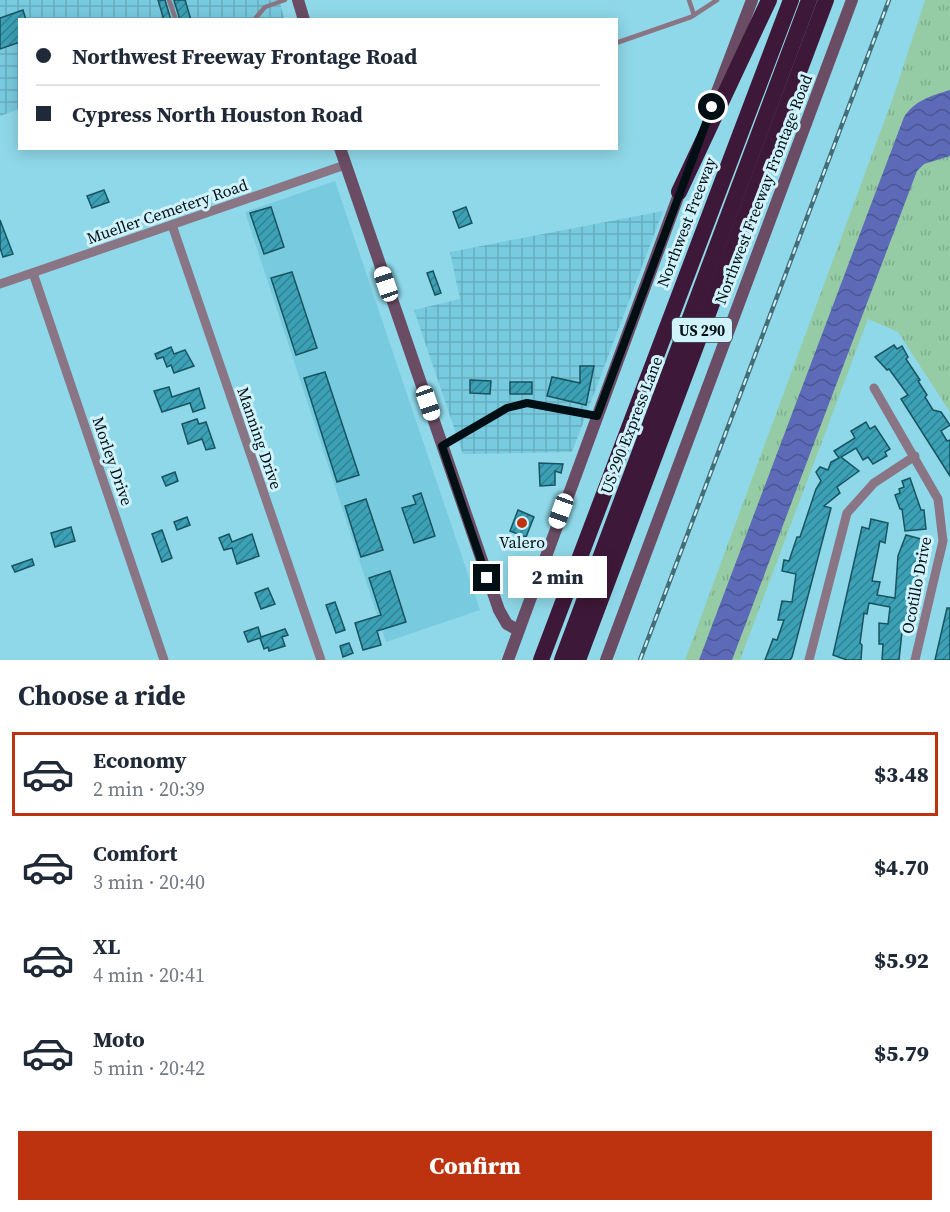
<!DOCTYPE html>
<meta charset="utf-8">
<style>
body{margin:0;font-family:"Source Serif 4",serif;background:#f2f2f3;color:#1f2937;height:100vh;display:flex;flex-direction:column;font-size:22px;white-space:nowrap}
*{box-sizing:border-box;margin:0}
p{font-size:20px;color:#747a83}
.icon{flex:none;width:33px;height:33px;fill:none;stroke:currentColor;stroke-width:2;stroke-linecap:round;stroke-linejoin:round}
.map{position:relative;height:660px;overflow:hidden}
.drawer{display:flex;flex-direction:column;background:#fff;flex:1}
.drawer>*{flex:none}
.hud{position:absolute;left:18px;top:18px;width:600px;height:132px;border-radius:0px;box-shadow:0 3px 15px #0003;display:grid;align-content:center;height:132px;padding:0 18px;background:#fff}
.end{position:absolute;width:27px;height:27px;margin:-14px;border:8px solid #000f14;background:#fff;box-shadow:0 0 0 3px #fff}
.from{border-radius:50%}
.bubble{position:absolute;height:42px;border-radius:0px;background:#fff;box-shadow:0 3px 15px #0003;font-size:20px;font-weight:800;line-height:42px;text-align:center}
.car{position:absolute;width:18px;height:36px;margin:-18px -9px;border-radius:8px;box-shadow:0 0 4px 2px #0007;background:linear-gradient(#fff 24%,#345 0 40%,#fff 0 76%,#345 0 86%,#fff 0)}
.hud b{display:flex;align-items:center;gap:21px;height:57px;font-size:22px}
.hud b+b{border-top:2px solid #e0e1e3}
.hud i{width:15px;height:15px;background:#1f2937}
ul{padding:0;list-style:none}
li{display:flex;align-items:center;gap:18px;height:84px;margin:0 12px 9px;padding:0 6px;border:3px solid transparent;border-radius:0px}
li div{flex:1}
li b{display:block;font-size:22px}
li em{font-style:normal;font-weight:800}
li.on{border-color:#bd3310}
li>.icon{width:54px;height:54px;stroke-width:1.5}
h2{padding:0 18px;font-size:27px;line-height:72px}
.action{display:flex;gap:12px;margin-top:auto;padding:12px 18px}
.action a{flex:1;height:69px;border-radius:0px;background:#bd3310;color:#fff;font-size:24px;font-weight:800;line-height:69px;text-align:center}
.map>svg:first-child{display:block}
.built{fill:#78cade}
.industrial{fill:url(#industrial-grid)}
.grass{fill:url(#grass-tufts)}
.water{fill:url(#water-waves)}
.building{fill:url(#building-hatch);stroke:#19535f;stroke-width:1.5}
.lines{fill:none;stroke-linecap:round;stroke-linejoin:round}
.lane{stroke:#8a7585;stroke-width:4.5}
.street{stroke:#8a7585;stroke-width:9}
.secondary{stroke:#6a4d64;stroke-width:12}
.highway{stroke:#3e1838;stroke-width:16}
.rail-casing{stroke:#436d77;stroke-width:4.5}
.rail{stroke:#cff2fb;stroke-width:2;stroke-dasharray:7;stroke-linecap:butt}
.route{stroke:#000f14;stroke-width:8}
.poi-dot{fill:#bd3310;stroke:#cff2fb;stroke-width:2}
.labels{text-anchor:middle;dominant-baseline:central;stroke-width:6;stroke-linejoin:round;paint-order:stroke}
.shield{fill:#cff2fb;stroke:#3e5359;stroke-width:1.5}
.shield-label{font-size:15px;font-weight:bold;fill:#000f14}
.street-label{font-size:16px;fill:#000f14;stroke:#cff2fb}
.poi-label{font-size:16px;fill:#000f14;stroke:#cff2fb}
</style>
<div class="map">
<svg width="950" height="660" viewBox="0 0 950 660">
<defs>
<pattern id="industrial-grid" width="8" height="8" patternUnits="userSpaceOnUse" patternTransform="scale(1.5)"><rect width="8" height="8" fill="#78cade"/><path d="M0 4h8M4 0v8" fill="none" stroke="#66acbe"/></pattern>
<pattern id="grass-tufts" width="24" height="20" patternUnits="userSpaceOnUse" patternTransform="scale(1.5)"><rect width="24" height="20" fill="#95cca6"/><path d="M3 7l-1-3M5 7V3M7 7l1-3M15 17l-1-3M17 17v-4M19 17l1-3" fill="none" stroke="#7fae8e"/></pattern>
<pattern id="water-waves" width="16" height="10" patternUnits="userSpaceOnUse" patternTransform="scale(1.5)"><rect width="16" height="10" fill="#5d6ab7"/><path d="M0 5q4-4 8 0t8 0" fill="none" stroke="#4a5694"/></pattern>
<pattern id="building-hatch" width="6" height="6" patternUnits="userSpaceOnUse" patternTransform="scale(1.5)"><rect width="6" height="6" fill="#3ca1b6"/><path d="M-1 1l2-2M0 6l6-6M5 7l2-2" fill="none" stroke="#308293"/></pattern>
</defs>
<rect width="100%" height="100%" fill="#8fd8e9"/>
<polygon class="built" points="335,181 480,610 386,642 245,212"/>
<g class="industrial">
<polygon points="0,0 279,0 284,18 20,20 19,109 0,116"/>
<polygon points="663,211 572,452 463,454 414,310 460,299 450,252"/>
</g>
<polygon class="grass" points="925,0 950,0 950,412 898,332 868,319 740,660 685,660 894,95"/>
<path class="water" d="M950,90v66l-26,8 -7,7 -185,489h-33l205,-543c11,-17 27,-21 46,-27z"/>
<g class="building">
<polygon points="158,0 165,0 171,20 164,20"/>
<polygon points="174,0 185,0 191,20 180,20"/>
<polygon points="23,10 26,20 20,20 20,42 0,49 0,18"/>
<polygon points="104,190 109,202 92,208 87,196"/>
<polygon points="271,207 284,247 264,254 250,213"/>
<polygon points="466,207 472,223 459,228 453,212"/>
<polygon points="0,220 13,254 3,257 0,248"/>
<polygon points="433,271 441,293 435,295 427,273"/>
<polygon points="292,272 317,348 296,355 271,278"/>
<polygon points="894,345 897,349 902,346 908,357 906,359 920,380 918,381 927,395 925,397 933,410 941,412 950,425 941,431 947,441 950,440 950,476 901,399 908,395 889,369 887,370 875,357"/>
<polygon points="171,347 174,354 185,350 194,366 174,373 171,365 167,367 163,357 157,359 155,354"/>
<polygon points="580,366 594,366 586,405 547,396 552,377 580,383"/>
<polygon points="325,372 359,475 337,482 304,378"/>
<polygon points="470,380 491,381 490,394 470,393"/>
<rect x="510" y="382" width="22" height="12"/>
<polygon points="169,387 172,397 199,388 205,408 193,412 190,403 162,412 154,391"/>
<polygon points="197,419 199,424 206,422 215,448 206,450 202,439 188,444 182,424"/>
<polygon points="866,422 870,429 875,426 890,449 885,452 887,456 873,464 868,457 863,460 856,448 841,457 859,471 837,487 840,493 824,506 831,508 792,657 790,660 765,660 773,639 777,640 784,620 778,620 782,601 792,602 796,574 782,571 784,560 789,561 797,537 800,537 816,489 821,481 816,472 820,467 828,470 831,462 839,458 834,451 855,438 851,431"/>
<polygon points="539,463 563,464 561,473 555,471 555,485 540,486"/>
<polygon points="175,472 178,481 166,486 162,477"/>
<polygon points="910,478 921,510 924,510 926,529 905,531 902,509 900,509 895,495 900,493 899,489 904,487 902,481"/>
<polygon points="421,493 435,536 414,543 402,508 416,504 413,496"/>
<polygon points="366,499 383,550 361,557 345,506"/>
<polygon points="518,510 534,517 526,537 510,531"/>
<polygon points="187,517 190,525 177,530 174,522"/>
<polygon points="871,519 888,523 885,543 880,541 872,581 880,582 877,595 895,598 898,556 906,535 925,540 916,584 913,584 907,611 905,632 902,632 899,660 882,660 883,644 879,644 879,623 888,624 890,607 869,603 867,614 864,613 860,643 862,645 861,660 847,660 833,655 862,527 869,529"/>
<polygon points="71,527 75,541 55,547 51,533"/>
<polygon points="162,530 172,558 162,562 152,534"/>
<polygon points="229,534 232,542 252,534 259,556 237,564 232,548 224,550 219,538"/>
<polygon points="32,559 34,565 15,572 12,566"/>
<polygon points="390,571 406,622 377,631 381,645 363,650 355,623 381,615 369,578"/>
<polygon points="268,588 275,604 261,609 255,593"/>
<polygon points="335,602 345,630 336,633 326,605"/>
<polygon points="947,608 950,608 950,660 935,660"/>
<polygon points="258,627 261,637 285,629 288,635 282,637 285,646 269,651 268,647 264,649 260,638 248,642 244,632"/>
<polygon points="349,643 353,653 343,657 340,646"/>
</g>
<g class="lines">
<g class="lane">
<polyline points="169,0 176,20"/>
<polyline points="689,0 694,15"/>
<polyline points="254,20 265,7 285,0"/>
<polyline points="616,43 691,17 717,0"/>
<polyline points="443,445 507,408 527,403 597,416"/>
</g>
<g class="street">
<polyline points="172,225 321,660"/>
<polyline points="33,273 164,660"/>
<polyline points="0,284 345,165"/>
<polyline points="874,388 938,499 943,541 915,660"/>
<polyline points="809,660 847,513 874,483 915,456"/>
</g>
<g class="secondary">
<polyline points="298,0 304,20"/>
<polyline points="714,100 752,0"/>
<polyline points="340,148 499,610 507,624 518,630"/>
<polyline points="508,660 682,186"/>
<polyline points="606,660 852,0"/>
</g>
<g class="highway">
<polyline points="679,192 769,0"/>
<polyline points="541,660 791,0"/>
<polyline points="562,660 809,0"/>
<polyline points="578,660 826,0"/>
</g>
<g class="rail-casing">
<polyline id="rail" points="640,660 889,0"/>
</g>
<use href="#rail" class="rail"/>
</g>
<g class="lines">
<polyline class="route" points="487,578 442,446 507,408 527,403 597,416 712,107"/>
</g>
<circle class="poi-dot" cx="522" cy="523" r="6"/>
<g class="labels">
<rect class="shield" x="672" y="318" width="60" height="24" rx="4.5"/>
<g class="shield-label">
<text x="702" y="330">US 290</text>
</g>
<g class="street-label">
<text transform="translate(763 189) rotate(-69)">Northwest Freeway Frontage Road</text>
<text transform="translate(167 211) rotate(-19)">Mueller Cemetery Road</text>
<text transform="translate(686 222) rotate(-69)">Northwest Freeway</text>
<text transform="translate(631 425) rotate(-69)">US 290 Express Lane</text>
<text transform="translate(260 438) rotate(71)">Manning Drive</text>
<text transform="translate(113 461) rotate(71)">Morley Drive</text>
<text transform="translate(916 585) rotate(-79)">Ocotillo Drive</text>
</g>
<g class="poi-label">
<text x="522" y="542">Valero</text>
</g>
</g>
</svg>
<i class="end from" style="left:712px;top:107px"></i>
<i class="end" style="left:487px;top:578px"></i>
<div class="bubble" style="left:508px;top:556px;width:99px">2 min</div>
<i class="car" style="left:386px;top:284px;rotate:341deg"></i>
<i class="car" style="left:428px;top:403px;rotate:161deg"></i>
<i class="car" style="left:561px;top:511px;rotate:200deg"></i>
<div class="hud">
<b><i class="from"></i>Northwest Freeway Frontage Road</b>
<b><i></i>Cypress North Houston Road</b>
</div>
</div>
<section class="drawer">
<h2>Choose a ride</h2>
<ul>
<li class="on"><svg class="icon" aria-label="car" viewBox="0 0 24 24"><path d="M5 17H2v-5l4-1 3-4h7l3 4 3 1v5h-3M9 17h6M6 11h13"/><circle cx="7" cy="17" r="2"/><circle cx="17" cy="17" r="2"/></svg><div><b>Economy</b><p>2 min · 20:39</p></div><em>$3.48</em></li>
<li><svg class="icon" aria-label="car" viewBox="0 0 24 24"><path d="M5 17H2v-5l4-1 3-4h7l3 4 3 1v5h-3M9 17h6M6 11h13"/><circle cx="7" cy="17" r="2"/><circle cx="17" cy="17" r="2"/></svg><div><b>Comfort</b><p>3 min · 20:40</p></div><em>$4.70</em></li>
<li><svg class="icon" aria-label="car" viewBox="0 0 24 24"><path d="M5 17H2v-5l4-1 3-4h7l3 4 3 1v5h-3M9 17h6M6 11h13"/><circle cx="7" cy="17" r="2"/><circle cx="17" cy="17" r="2"/></svg><div><b>XL</b><p>4 min · 20:41</p></div><em>$5.92</em></li>
<li><svg class="icon" aria-label="car" viewBox="0 0 24 24"><path d="M5 17H2v-5l4-1 3-4h7l3 4 3 1v5h-3M9 17h6M6 11h13"/><circle cx="7" cy="17" r="2"/><circle cx="17" cy="17" r="2"/></svg><div><b>Moto</b><p>5 min · 20:42</p></div><em>$5.79</em></li>
</ul>
<div class="action"><a>Confirm</a></div>
</section>
